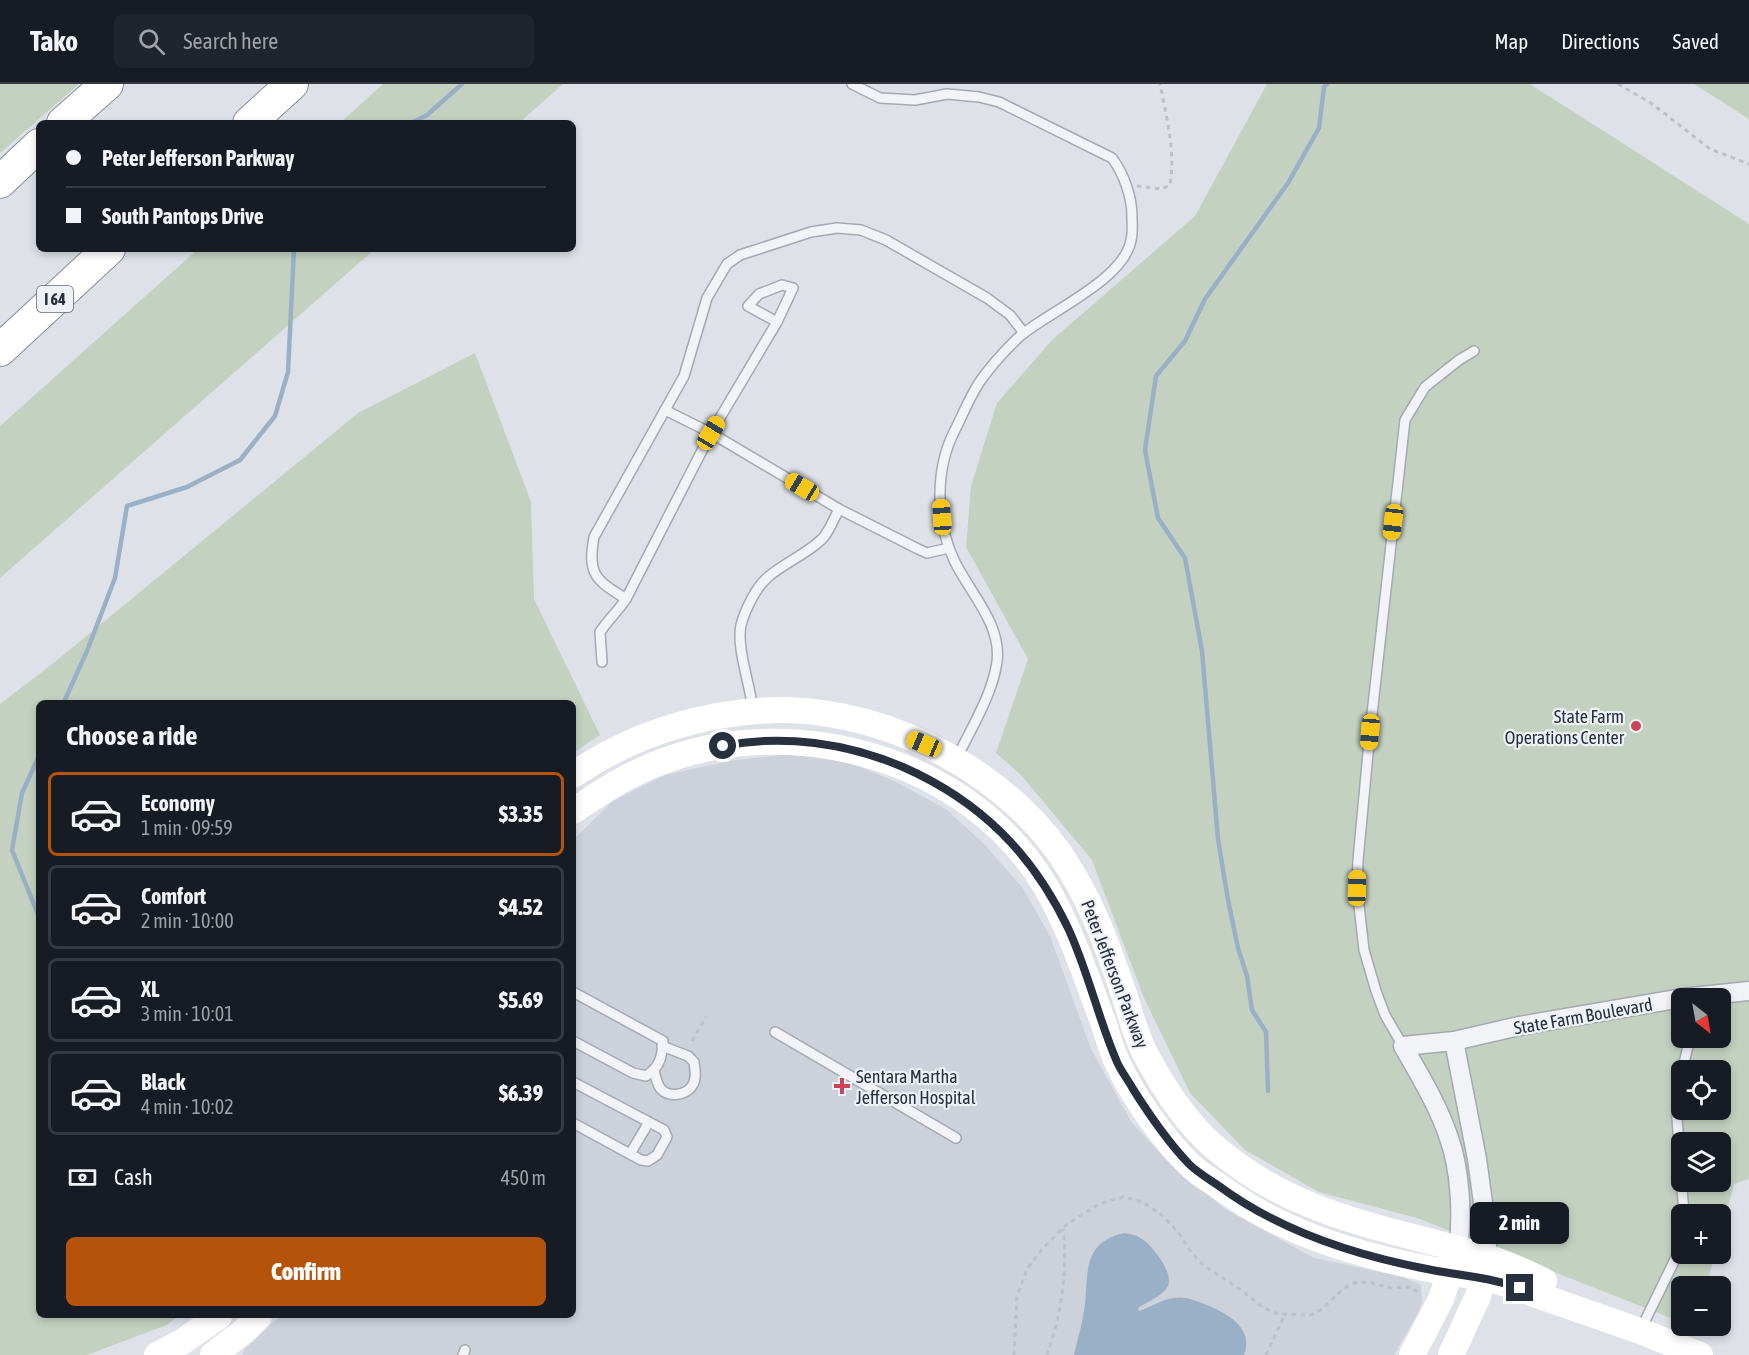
<!DOCTYPE html>
<meta charset="utf-8">
<style>
body{margin:0;font-family:"Asap Condensed",sans-serif;background:#20242c;color:#f1f3f6;height:100vh;display:flex;flex-direction:column;font-size:22px;white-space:nowrap}
*{box-sizing:border-box;margin:0}
p{font-size:20px;color:#9ea1a6}
.icon{flex:none;width:33px;height:33px;fill:none;stroke:currentColor;stroke-width:2;stroke-linecap:round;stroke-linejoin:round}
.map{position:relative;flex:1;overflow:hidden}
.drawer{position:absolute;left:36px;top:616px;width:540px;height:618px;display:flex;flex-direction:column;background:#171b24;border-radius:9px;box-shadow:0 3px 9px #0003}
.drawer>*{flex:none}
.guide{position:absolute;left:36px;top:36px;width:540px;height:132px;border-radius:9px;box-shadow:0 3px 9px #0003;display:grid;align-content:center;height:132px;padding:0 30px;background:#171b24}
.needle{width:39px;rotate:149deg}
.controls{position:absolute;left:1671px;top:904px;display:grid;gap:12px}
.controls a{display:grid;place-items:center;width:60px;height:60px;border-radius:9px;background:#171b24;box-shadow:0 3px 9px #0003;font-size:30px}
.end{position:absolute;width:27px;height:27px;margin:-14px;border:8px solid #28303e;background:#fff;box-shadow:0 0 0 3px #fff}
.from{border-radius:50%}
.bubble{position:absolute;height:42px;border-radius:9px;background:#171b24;box-shadow:0 3px 9px #0003;font-size:20px;font-weight:800;line-height:42px;text-align:center}
.car{position:absolute;width:18px;height:36px;margin:-18px -9px;border-radius:8px;box-shadow:0 0 4px 2px #0007;background:linear-gradient(#f5c518 24%,#345 0 40%,#f5c518 0 76%,#345 0 86%,#f5c518 0)}
.guide b{display:flex;align-items:center;gap:21px;height:57px;font-size:22px}
.guide b+b{border-top:2px solid #363941}
.guide i{width:15px;height:15px;background:#f1f3f6}
ul{padding:0;list-style:none}
li{display:flex;align-items:center;gap:18px;height:84px;margin:0 12px 9px;padding:0 18px;border:3px solid #363941;border-radius:9px}
li div{flex:1}
li b{display:block;font-size:22px}
li em{font-style:normal;font-weight:800}
li.current{border-color:#b45309}
li>.icon{width:54px;height:54px;stroke-width:1.5}
h2{padding:0 30px;font-size:27px;line-height:72px}
.pay{display:flex;align-items:center;gap:15px;height:66px;padding:0 30px;font-size:22px}
.pay p{margin-inline-start:auto}
.button{display:flex;gap:12px;margin-top:auto;padding:12px 30px}
.button a{flex:1;height:69px;border-radius:9px;background:#b45309;color:#fff;font-size:24px;font-weight:800;line-height:69px;text-align:center}
header{display:flex;align-items:center;gap:36px;box-sizing:border-box;height:84px;padding:0 30px;background:#171b24;border-bottom:2px solid #363941}
header strong{font-size:28px}
nav{display:flex;gap:33px;margin-inline-start:auto;font-size:21px}
.search{width:420px;height:54px;background:#20242c;display:flex;align-items:center;gap:15px;box-sizing:border-box;padding:0 21px;border-radius:9px;color:#9ea1a6;font-size:22px}
.map>svg:first-child{display:block}
.built{fill:#cdd1d9}
.green{fill:#c4d1c0;fill-rule:evenodd}
.water{fill:#9ab0c7}
.lines{fill:none;stroke-linecap:round;stroke-linejoin:round}
.stream{stroke:#9ab0c7;stroke-width:4.5}
.lane-casing{stroke:#a4a9b2;stroke-width:12}
.street-casing{stroke:#a4a9b2;stroke-width:21}
.highway-casing{stroke:#868f9e;stroke-width:34}
.path{stroke:#bdc0c6;stroke-width:3;stroke-dasharray:4.5 4.5;stroke-linecap:butt}
.lane{stroke:#f1f3f6;stroke-width:9}
.street{stroke:#f1f3f6;stroke-width:18}
.secondary{stroke:#fff;stroke-width:26}
.highway{stroke:#fff;stroke-width:32}
.route{stroke:#28303e;stroke-width:8}
.poi-dot{fill:#cb4559;stroke:#eef1f5;stroke-width:2}
.labels{text-anchor:middle;dominant-baseline:central;stroke-width:4.5;stroke-linejoin:round;paint-order:stroke}
.shield{fill:#eef1f5;stroke:#636a75;stroke-width:1.5}
.shield-label{font-size:16px;font-weight:bold;fill:#28303e}
.poi-label{font-size:18px;fill:#28303e;stroke:#eef1f5;text-anchor:end}
.street-label{font-size:18px;fill:#28303e;stroke:#eef1f5}
</style>
<header>
<strong>Tako</strong>
<div class="search"><svg class="icon" aria-label="search" viewBox="0 0 24 24"><circle cx="10" cy="10" r="6"/><path d="M15 15l6 6"/></svg>Search here</div>
<nav><a>Map</a><a>Directions</a><a>Saved</a></nav>
</header>
<div class="map">
<svg width="1749" height="1271" viewBox="0 0 1749 1271">
<rect width="100%" height="100%" fill="#dee2e8"/>
<polygon class="built" points="794,670 845,677 892,696 946,725 983,759 1022,803 1050,852 1091,965 1132,1039 1163,1072 1225,1125 1314,1174 1403,1193 1421,1201 1422,1217 1419,1227 1394,1271 242,1271 245,1265 280,1232 573,1232 573,756 613,717 665,691 735,676"/>
<g class="green">
<polygon points="0,0 79,0 0,69"/>
<polygon points="383,0 563,0 519,39 340,39"/>
<path d="M1267,0h263l219,140v955l-15,5 -13,48 -1,-17h-38v39h33l-9,33h-24l-1,35 -264,-104 -98,-26 -74,-42 -55,-57 -46,-95 -52,-138 -71,-85 -25,-22 32,-94 -62,-112 5,-61 26,-83 55,-63 143,-124zM1682,915h38v39h-38zM1682,987h38v39h-38zM1682,1059h38v39h-38z"/>
<polygon points="1694,0 1749,0 1749,35"/>
<polygon points="198,165 375,165 0,494 0,342"/>
<polygon points="475,269 531,418 534,515 600,651 573,669 573,620 39,620 39,1232 178,1232 167,1241 87,1271 0,1271 0,620 56,577 358,329"/>
</g>
<path class="water" d="M1124,1149c6,1 13,2 18,6 10,6 32,34 26,47 -5,10 -21,16 -30,22l1,3c11,-3 23,-12 35,-13 10,-2 19,2 28,5 22,9 53,23 42,52h-170c4,-17 9,-34 11,-51 3,-34 -1,-62 39,-71z"/>
<g class="lines">
<g class="stream">
<polyline points="411,39 427,31 462,0"/>
<polyline points="63,620 87,567 115,494 127,422 187,403 240,376 275,332 288,288 294,165"/>
<polyline points="39,672 22,709 12,766 39,833"/>
<polyline points="1268,1007 1266,948 1252,926 1247,892 1238,864 1228,816 1218,755 1202,567 1185,474 1158,434 1145,366 1156,292 1185,257 1205,215 1288,99 1319,44 1324,3 1327,0"/>
</g>
<g class="lane-casing">
<g id="lane">
<path d="M852,0l28,14 35,2 32,-6 32,3 20,5 113,56c12,16 20,39 20,59 0,7 1,15 -1,23 -6,38 -78,70 -107,93 -12,9 -34,34 -43,47 -10,14 -17,32 -25,48 -21,39 -21,91 -2,132 15,32 48,64 43,102 -5,34 -26,66 -40,96"/>
<polyline points="665,326 711,349 777,238 793,204 782,201 759,210 748,222 777,238"/>
<path d="M626,515c-30,-19 -39,-24 -32,-62l90,-161 23,-78 20,-34 13,-9 71,-23 26,-4 24,2 25,10 101,58 23,17 14,18"/>
<path d="M602,578l-2,-30c8,-12 18,-21 26,-33l85,-166 128,76 79,40 9,4 22,-5"/>
<path d="M753,627c-2,-24 -17,-63 -12,-86 4,-15 15,-38 27,-48 16,-14 37,-22 53,-37 8,-7 13,-22 18,-31"/>
<path d="M573,908l90,49c-1,16 -3,26 -17,35l-13,-3 -60,-32"/>
<polyline points="775,948 956,1054"/>
<polyline points="1403,962 1385,931 1376,907 1364,866 1357,804 1358,776 1370,648 1405,336 1425,303 1459,276 1474,267"/>
<path d="M654,987c2,6 3,14 7,18 8,9 25,6 31,-3 5,-7 3,-16 2,-24l-6,-6 -26,-10"/>
<polyline points="1682,987 1690,954"/>
<polyline points="1682,992 1677,1034 1684,1131"/>
<polyline points="573,998 664,1046 667,1053 657,1071 648,1077 641,1076 573,1039"/>
<polyline points="630,1070 649,1038"/>
<polyline points="1641,1245 1682,1161"/>
<polyline points="463,1271 465,1266"/>
</g>
</g>
<g class="street-casing">
<g id="street">
<polyline points="1454,957 1477,1075 1487,1148 1487,1173"/>
<path d="M1458,1165c5,-33 2,-80 -9,-111 -11,-33 -29,-62 -46,-92l51,-5 65,-15 163,-28 67,-7"/>
</g>
</g>
<g class="highway-casing">
<g id="highway">
<polyline points="63,39 107,0"/>
<polyline points="249,39 292,0"/>
<polyline points="0,98 39,61"/>
<polyline points="0,266 109,165"/>
</g>
</g>
<g class="path">
<polyline points="1618,0 1651,19 1710,65 1749,80"/>
<path d="M1137,102l25,3 8,-4c6,-33 -4,-69 -10,-101"/>
<polyline points="692,957 706,933"/>
<polyline points="1014,1271 1017,1212 1027,1185 1042,1165 1066,1141 1099,1120 1123,1113 1143,1118 1163,1132 1178,1148 1191,1168 1204,1182 1240,1205 1262,1223 1278,1230 1310,1231 1321,1226 1343,1205 1354,1199 1368,1198 1391,1204 1411,1203 1421,1211"/>
<path d="M1047,1271c14,-39 21,-85 16,-126"/>
<polyline points="1266,1271 1285,1230"/>
</g>
<use href="#lane" class="lane"/>
<use href="#street" class="street"/>
<g class="secondary">
<path d="M573,691c61,-42 136,-65 211,-65 109,1 232,67 287,161 24,39 39,82 54,126 6,19 11,40 21,58 16,30 40,67 66,90 29,25 65,47 101,61 56,23 116,33 173,51 20,6 39,15 58,24"/>
<path d="M573,727c27,-18 52,-35 83,-47 135,-55 314,-6 390,123 24,41 39,87 56,132 5,14 9,31 16,45 15,32 46,77 73,102 8,8 19,14 29,21 62,46 134,67 209,82 24,5 48,6 71,13l140,49 60,24"/>
<polyline points="157,1271 182,1258 219,1232"/>
<polyline points="213,1271 244,1247 259,1232"/>
<polyline points="1412,1271 1441,1215 1455,1174"/>
<polyline points="1451,1271 1478,1212 1487,1176"/>
</g>
<use href="#highway" class="highway"/>
</g>
<g class="lines">
<path class="route" d="M723,662c60,-12 124,-3 180,21 77,34 129,86 165,161 20,43 30,90 49,134 4,9 11,18 16,27 17,27 34,52 56,75 9,9 20,15 30,22 62,46 137,70 213,84 32,6 56,7 88,18"/>
</g>
<g class="poi-dot">
<circle cx="1636" cy="642" r="6"/>
<path d="M839 993h6v6h6v6h-6v6h-6v-6h-6v-6h6z"/>
</g>
<g class="labels">
<rect class="shield" x="37" y="202" width="36" height="26" rx="4.5"/>
<g class="shield-label">
<text x="55" y="215">I 64</text>
</g>
<g class="poi-label">
<text x="1624" y="632">State Farm<tspan x="1624" dy="21">Operations Center</tspan></text>
<text x="856" y="992" text-anchor="start">Sentara Martha<tspan x="856" dy="21">Jefferson Hospital</tspan></text>
</g>
<g class="street-label">
<text transform="translate(1115 890) rotate(69)">Peter Jefferson Parkway</text>
<text transform="translate(1583 932) rotate(-10)">State Farm Boulevard</text>
</g>
</g>
</svg>
<div class="controls">
<a><svg class="needle" viewBox="-14 -14 28 28"><path d="M0-13l5 13h-10z" fill="#e53935"/><path d="M0 13l5-13h-10z" fill="#9ea1a6"/></svg></a>
<a><svg class="icon" aria-label="locate" viewBox="0 0 24 24"><circle cx="12" cy="12" r="6"/><path d="M12 2v4M12 18v4M2 12h4M18 12h4"/></svg></a>
<a><svg class="icon" aria-label="layers" viewBox="0 0 24 24"><path d="M12 4l9 5-9 5-9-5zM3 14l9 5 9-5"/></svg></a>
<a>+</a>
<a>−</a>
</div>
<i class="end from" style="left:723px;top:662px"></i>
<i class="end" style="left:1520px;top:1204px"></i>
<div class="bubble" style="left:1470px;top:1118px;width:99px">2 min</div>
<i class="car" style="left:711px;top:349px;rotate:31deg"></i>
<i class="car" style="left:802px;top:403px;rotate:301deg"></i>
<i class="car" style="left:942px;top:433px;rotate:356deg"></i>
<i class="car" style="left:1393px;top:438px;rotate:187deg"></i>
<i class="car" style="left:1370px;top:648px;rotate:185deg"></i>
<i class="car" style="left:924px;top:660px;rotate:293deg"></i>
<i class="car" style="left:1357px;top:804px;rotate:1deg"></i>
<div class="guide">
<b><i class="from"></i>Peter Jefferson Parkway</b>
<b><i></i>South Pantops Drive</b>
</div>
<section class="drawer">
<h2>Choose a ride</h2>
<ul>
<li class="current"><svg class="icon" aria-label="car" viewBox="0 0 24 24"><path d="M5 17H2v-5l4-1 3-4h7l3 4 3 1v5h-3M9 17h6M6 11h13"/><circle cx="7" cy="17" r="2"/><circle cx="17" cy="17" r="2"/></svg><div><b>Economy</b><p>1 min · 09:59</p></div><em>$3.35</em></li>
<li><svg class="icon" aria-label="car" viewBox="0 0 24 24"><path d="M5 17H2v-5l4-1 3-4h7l3 4 3 1v5h-3M9 17h6M6 11h13"/><circle cx="7" cy="17" r="2"/><circle cx="17" cy="17" r="2"/></svg><div><b>Comfort</b><p>2 min · 10:00</p></div><em>$4.52</em></li>
<li><svg class="icon" aria-label="car" viewBox="0 0 24 24"><path d="M5 17H2v-5l4-1 3-4h7l3 4 3 1v5h-3M9 17h6M6 11h13"/><circle cx="7" cy="17" r="2"/><circle cx="17" cy="17" r="2"/></svg><div><b>XL</b><p>3 min · 10:01</p></div><em>$5.69</em></li>
<li><svg class="icon" aria-label="car" viewBox="0 0 24 24"><path d="M5 17H2v-5l4-1 3-4h7l3 4 3 1v5h-3M9 17h6M6 11h13"/><circle cx="7" cy="17" r="2"/><circle cx="17" cy="17" r="2"/></svg><div><b>Black</b><p>4 min · 10:02</p></div><em>$6.39</em></li>
</ul>
<div class="pay"><svg class="icon" aria-label="cash" viewBox="0 0 24 24"><path d="M3 7h18v10H3z"/><circle cx="12" cy="12" r="2"/></svg>Cash<p>450 m</p></div>
<div class="button"><a>Confirm</a></div>
</section>
</div>
